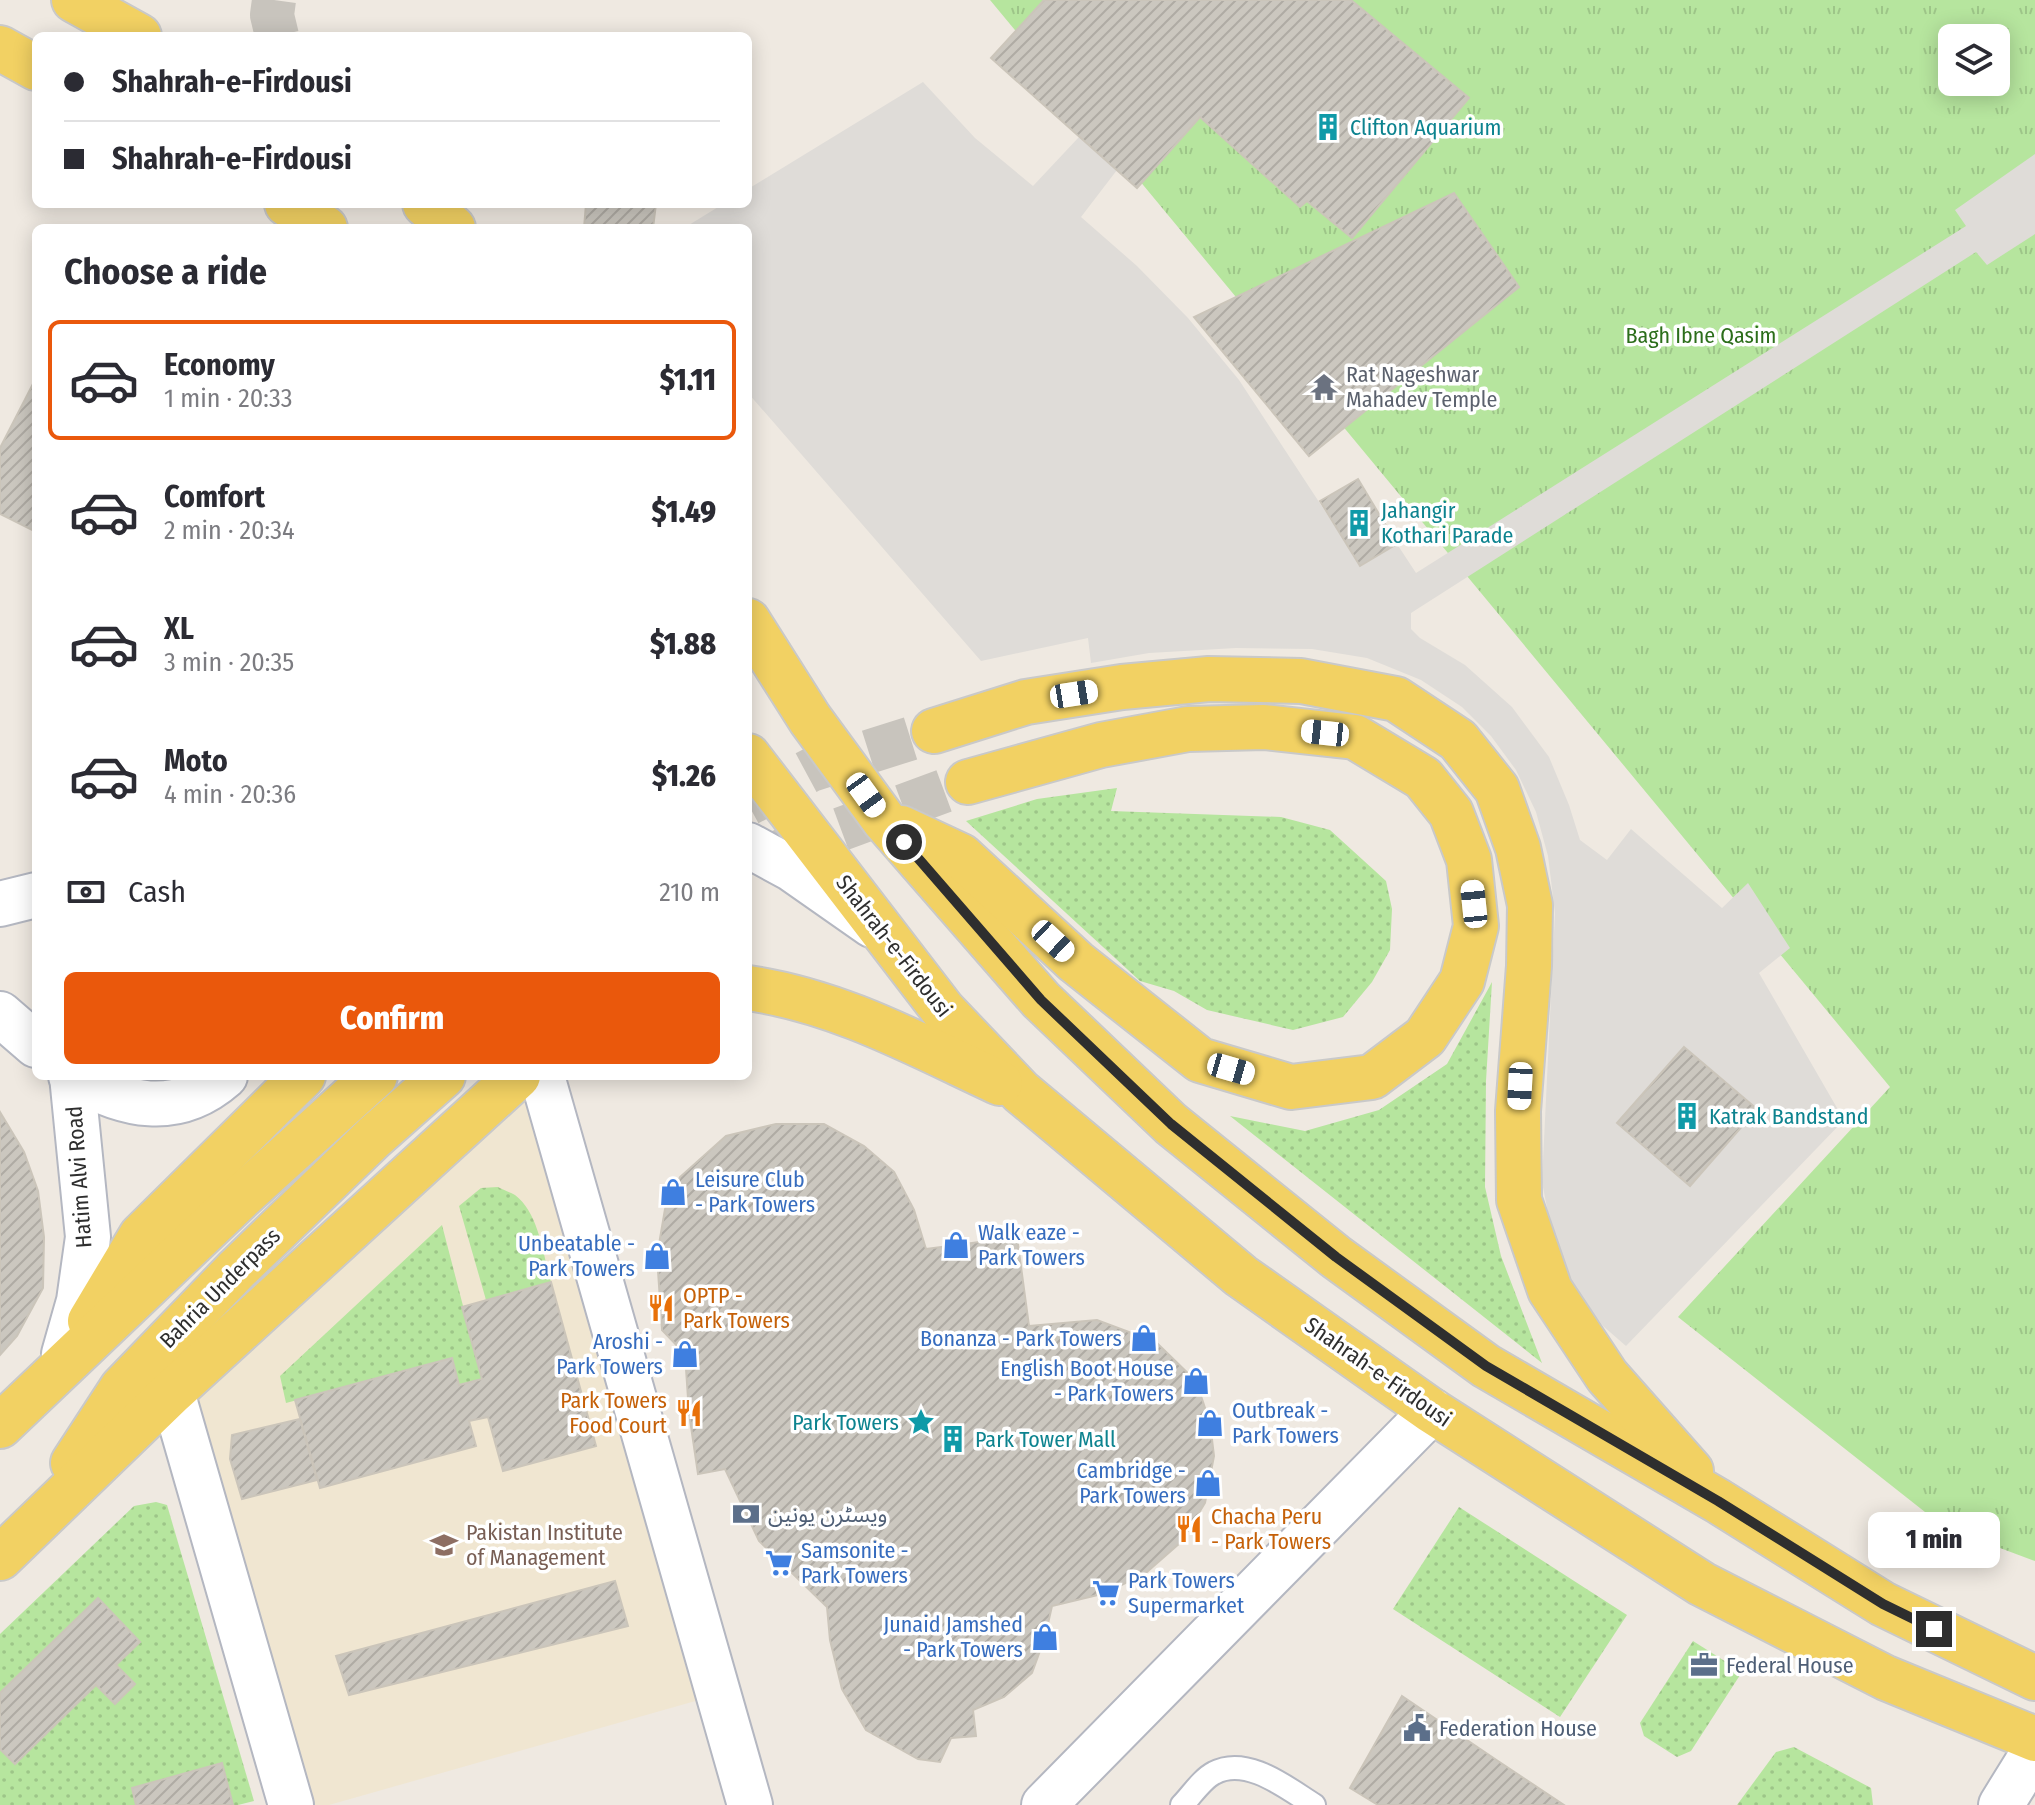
<!DOCTYPE html>
<meta charset="utf-8">
<style>
body{margin:0;font-family:"Fira Sans Condensed","Noto Sans Arabic",sans-serif;background:#f7f7f7;color:#2b2b33;height:100vh;display:flex;flex-direction:column;font-size:30px;white-space:nowrap}
*{box-sizing:border-box;margin:0}
p{font-size:26px;color:#7c7c81}
.icon{flex:none;width:44px;height:44px;fill:none;stroke:currentColor;stroke-width:2;stroke-linecap:round;stroke-linejoin:round}
.map{position:relative;flex:1;overflow:hidden}
.panel{position:absolute;left:32px;top:224px;width:720px;height:856px;display:flex;flex-direction:column;background:#fff;border-radius:12px;box-shadow:0 4px 20px #0003}
.panel>*{flex:none}
.hud{position:absolute;left:32px;top:32px;width:720px;height:176px;border-radius:12px;box-shadow:0 4px 20px #0003;display:grid;align-content:center;height:176px;padding:0 32px;background:#fff}
.controls{position:absolute;left:1938px;top:24px;display:grid;gap:16px}
.controls a{display:grid;place-items:center;width:72px;height:72px;border-radius:12px;background:#fff;box-shadow:0 4px 20px #0003;font-size:40px}
.end{position:absolute;width:36px;height:36px;margin:-18px;border:10px solid #2e2e2e;background:#fff;box-shadow:0 0 0 4px #fff}
.from{border-radius:50%}
.bubble{position:absolute;height:56px;border-radius:12px;background:#fff;box-shadow:0 4px 20px #0003;font-size:26px;font-weight:800;line-height:56px;text-align:center}
.car{position:absolute;width:24px;height:48px;margin:-24px -12px;border-radius:10px;box-shadow:0 0 6px 2px #0007;background:linear-gradient(#fff 24%,#345 0 40%,#fff 0 76%,#345 0 86%,#fff 0)}
.hud b{display:flex;align-items:center;gap:28px;height:76px;font-size:30px}
.hud b+b{border-top:2px solid #e1e1e2}
.hud i{width:20px;height:20px;background:#2b2b33}
ul{padding:0;list-style:none}
li{display:flex;align-items:center;gap:24px;height:120px;margin:0 16px 12px;padding:0 16px;border:4px solid transparent;border-radius:12px}
li div{flex:1}
li b{display:block;font-size:30px}
li em{font-style:normal;font-weight:800}
li.active{border-color:#ea580c}
li>.icon{width:72px;height:72px;stroke-width:1.5}
h2{padding:0 32px;font-size:36px;line-height:96px}
.pay{display:flex;align-items:center;gap:20px;height:88px;padding:0 32px;font-size:30px}
.pay p{margin-inline-start:auto}
.action{display:flex;gap:16px;margin-top:auto;padding:16px 32px}
.action a{flex:1;height:92px;border-radius:12px;background:#ea580c;color:#fff;font-size:32px;font-weight:800;line-height:92px;text-align:center}
.map>svg:first-child{display:block}
.education{fill:#f0e6d1}
.grass{fill:url(#grass-dots)}
.park{fill:url(#park-tufts);fill-rule:evenodd}
.plaza{fill:#dfdcd8}
.building{fill:url(#building-hatch);stroke:#cbc5ba;stroke-width:2}
.lines{fill:none;stroke-linecap:round;stroke-linejoin:round}
.secondary-tunnel{stroke:#c8c4bd;stroke-width:44;stroke-dasharray:44 22;stroke-linecap:butt}
.primary-tunnel{stroke:#c8c4bd;stroke-width:44;stroke-dasharray:44 22;stroke-linecap:butt}
.lane-casing{stroke:#b4b7c1;stroke-width:26}
.street-casing{stroke:#b4b7c1;stroke-width:48}
.secondary-casing{stroke:#b4b7c1;stroke-width:48}
.primary-casing{stroke:#c9c9c9;stroke-width:48}
.lane{stroke:#fff;stroke-width:22}
.street{stroke:#fff;stroke-width:44}
.secondary{stroke:#fff;stroke-width:44}
.primary{stroke:#f2d163;stroke-width:44}
.route{stroke:#2e2e2e;stroke-width:10}
.labels{text-anchor:middle;dominant-baseline:central;stroke-width:7;stroke-linejoin:round;paint-order:stroke}
.culture-label{font-size:22px;fill:#0d838f;stroke:#fff;text-anchor:start}
.park-label{font-size:22px;fill:#2c6e1b;stroke:#fff}
.worship-label{font-size:22px;fill:#5b616d;stroke:#fff;text-anchor:start}
.street-label{font-size:22px;fill:#2e2e2e;stroke:#fff}
.shop-label{font-size:22px;fill:#366cbe;stroke:#fff;text-anchor:end}
.food-label{font-size:22px;fill:#c56008;stroke:#fff;text-anchor:start}
.service-label{font-size:22px;fill:#4e5e75;stroke:#fff;text-anchor:start}
.education-label{font-size:22px;fill:#785e54;stroke:#fff;text-anchor:start}
</style>
<div class="map">
<svg width="2035" height="1805" viewBox="0 0 2035 1805">
<defs>
<pattern id="grass-dots" width="8" height="8" patternUnits="userSpaceOnUse" patternTransform="scale(2)"><rect width="8" height="8" fill="#b6e59e"/><path d="M2 2h.1M6 6h.1" fill="none" stroke="#9dc588" stroke-width="1.8" stroke-linecap="round"/></pattern>
<pattern id="park-tufts" width="24" height="20" patternUnits="userSpaceOnUse" patternTransform="scale(2)"><rect width="24" height="20" fill="#b6e59e"/><path d="M3 7l-1-3M5 7V3M7 7l1-3M15 17l-1-3M17 17v-4M19 17l1-3" fill="none" stroke="#9dc588"/></pattern>
<pattern id="building-hatch" width="6" height="6" patternUnits="userSpaceOnUse" patternTransform="scale(2)"><rect width="6" height="6" fill="#cbc7bf"/><path d="M-1 1l2-2M0 6l6-6M5 7l2-2" fill="none" stroke="#afaba4"/></pattern>
</defs>
<rect width="100%" height="100%" fill="#efe9e1"/>
<polygon class="education" points="542,1076 720,1694 329,1805 291,1805 165,1396"/>
<g class="grass">
<polygon points="1117,788 1111,811 1281,817 1330,830 1386,881 1392,909 1390,950 1372,982 1343,1017 1293,1030 1207,1010 1174,991 1140,981 966,821 1037,799"/>
<polygon points="1492,982 1486,1081 1485,1187 1501,1256 1542,1363 1230,1116 1305,1131 1379,1110 1447,1064"/>
<path d="M498,1187c5,3 12,5 17,8 24,18 28,60 36,87l-65,18 -27,-94 22,-18z"/>
<polygon points="442,1225 482,1379 459,1385 451,1359 286,1403 280,1376"/>
<polygon points="156,1502 167,1505 254,1801 238,1805 0,1805 0,1634 134,1506"/>
<polygon points="1459,1507 1627,1615 1560,1717 1393,1609"/>
<polygon points="1693,1641 1742,1672 1691,1751 1677,1757 1644,1736 1640,1723"/>
<polygon points="1794,1747 1871,1788 1873,1805 1737,1805 1776,1752"/>
</g>
<path class="park" d="M990,0h1045v1561l-91,-34 -266,-210 212,-230zM1952,38h44v44h-44z"/>
<polygon class="plaza" points="923,82 975,138 1033,186 1079,137 1117,170 1081,217 1137,266 1188,318 1239,380 1361,566 1397,544 1416,573 1966,226 1955,210 2035,154 2035,234 1987,265 1976,252 1411,613 1411,629 1420,638 1465,665 1512,707 1549,757 1569,805 1580,840 1607,860 1631,829 1722,908 1748,883 1790,948 1759,973 1844,1120 1626,1346 1603,1326 1573,1286 1553,1238 1542,1182 1555,913 1548,856 1536,812 1516,770 1491,736 1462,707 1421,680 1367,658 1312,649 1236,648 1149,653 1091,663 1088,638 981,661 748,393 748,228 684,228 723,204 748,204 748,189"/>
<g class="building">
<polygon points="1044,0 1351,0 1469,98 1352,238 1307,201 1300,207 1200,117 1137,188 991,58"/>
<polygon points="1454,193 1519,287 1309,456 1194,317"/>
<polygon points="586,204 656,204 653,228 584,228"/>
<polygon points="36,378 36,532 0,514 0,448"/>
<polygon points="1358,479 1397,544 1360,566 1320,501"/>
<polygon points="1684,1047 1757,1109 1690,1186 1617,1123"/>
<polygon points="0,1112 24,1152 38,1191 44,1237 43,1288 17,1336 0,1355"/>
<polygon points="776,1124 824,1124 864,1146 894,1172 914,1210 926,1249 1017,1237 1029,1326 1097,1320 1156,1342 1196,1381 1210,1423 1214,1456 1205,1503 1181,1542 1147,1572 1106,1593 1052,1606 1045,1637 1032,1673 1004,1697 973,1710 976,1736 951,1738 940,1762 918,1759 866,1730 842,1689 830,1640 827,1607 759,1541 725,1469 698,1474 689,1413 685,1354 662,1330 657,1256 665,1209 680,1177 726,1136"/>
<polygon points="551,1282 596,1446 503,1471 488,1417 469,1421 476,1446 320,1488 295,1400 452,1358 459,1385 482,1379 462,1307"/>
<polygon points="300,1419 317,1480 242,1499 230,1459 232,1435"/>
<polygon points="615,1581 628,1626 349,1695 336,1656"/>
<polygon points="98,1598 140,1642 116,1665 135,1684 115,1704 96,1685 15,1764 0,1749 0,1693"/>
<polygon points="1402,1696 1498,1761 1564,1805 1378,1805 1350,1788"/>
<polygon points="222,1763 233,1805 136,1805 132,1788"/>
</g>
<g class="lines">
<polyline class="secondary-tunnel" points="274,0 272,15 277,36"/>
<g class="primary-tunnel">
<polyline points="748,804 811,770 934,731"/>
<polyline points="779,852 968,782"/>
</g>
<g class="lane-casing">
<path id="lane" d="M1182,1805c9,-9 20,-26 32,-32 33,-18 74,16 100,32"/>
</g>
<g class="street-casing">
<g id="street">
<polyline points="542,1076 750,1805"/>
<polyline points="172,1392 291,1805"/>
<polyline points="1044,1805 1432,1411"/>
<polyline points="2001,1805 2035,1750"/>
</g>
</g>
<g class="secondary-casing">
<g id="secondary">
<polyline points="748,845 792,869 872,925"/>
<polyline points="0,904 36,895"/>
<polyline points="0,1014 36,1045"/>
<path d="M71,1076c53,30 105,43 154,0"/>
<polyline points="64,1354 79,1301 88,1237 72,1076"/>
</g>
</g>
<g class="primary-casing">
<g id="primary">
<polyline points="74,0 139,36"/>
<polyline points="0,48 36,68"/>
<polyline points="287,204 325,228"/>
<polyline points="425,204 453,228"/>
<polyline points="748,621 810,719 884,820 1041,1000 1171,1124 1336,1257 1486,1366 1718,1501 1883,1604 2035,1678"/>
<polyline points="934,731 1026,702 1122,687 1209,679 1301,681 1396,699 1458,740 1497,789 1518,848 1530,905 1529,966 1518,1111 1519,1200 1550,1290 1607,1376 1691,1471"/>
<polyline points="748,756 943,1010 1021,1092 1241,1276 1432,1411 1702,1584 1886,1678 2035,1739"/>
<polyline points="901,828 961,856 1076,962 1200,1060 1291,1087 1372,1077 1425,1037 1462,981 1476,926 1469,860 1451,813 1423,778 1355,737 1264,727 1188,729 1101,745 968,782"/>
<path d="M748,988c91,13 170,57 252,95"/>
<polyline points="90,1321 141,1236 303,1076"/>
<polyline points="0,1426 240,1198 375,1076"/>
<polyline points="73,1463 122,1388 237,1269 374,1137 443,1076"/>
<polyline points="0,1558 172,1392 518,1076"/>
</g>
</g>
<use href="#lane" class="lane"/>
<use href="#street" class="street"/>
<use href="#secondary" class="secondary"/>
<use href="#primary" class="primary"/>
</g>
<g class="lines">
<polyline class="route" points="904,842 1041,1000 1171,1124 1336,1257 1486,1366 1718,1501 1883,1604 1934,1629"/>
</g>
<defs>
<g id="building-bare" transform="scale(2.16)"><path d="M-4-6H4V6H1V3H-1V6H-4ZM-2.5-4.3h1.7v1.8h-1.7ZM.8-4.3h1.7v1.8H.8ZM-2.5-1h1.7V.8h-1.7ZM.8-1h1.7V.8H.8Z" fill="#0f9aa8" stroke="#fff" stroke-width="2.5" paint-order="stroke"/></g>
<g id="temple-bare" transform="scale(2.16)"><path d="M0-6L5-2H3V0L6.5 2.5H4V6H1.5V3h-3V6H-4V2.5H-6.5L-3 0V-2H-5Z" fill="#6b7280" stroke="#fff" stroke-width="2.5" paint-order="stroke"/></g>
<g id="shop-bare" transform="scale(2.16)"><path d="M-5-2.5h2.3a2.7 3.5 0 0 1 5.4 0H5L5.5 6h-11ZM-1.5-2.5h3a1.5 2.3 0 0 0-3 0Z" fill="#3f7fe0" stroke="#fff" stroke-width="2.5" paint-order="stroke"/></g>
<g id="restaurant-bare" transform="scale(2.16)"><path d="M-5-6h1v4h1v-4h1v4h1v-4h1v5L-1.5 .5V6h-2V.5L-5-1ZM5-6V6H3V1.5H1.5Q1.5-4 5-6Z" fill="#e8710a" stroke="#fff" stroke-width="2.5" paint-order="stroke"/></g>
<g id="sight-bare" transform="scale(2.16)"><path d="M0-6L1.8-2.2L6-1.7L2.9 1.2L3.7 5.4L0 3.3L-3.7 5.4L-2.9 1.2L-6-1.7L-1.8-2.2Z" fill="#0f9aa8" stroke="#fff" stroke-width="2.5" paint-order="stroke"/></g>
<g id="bank-bare" transform="scale(2.16)"><path d="M-6-4H6V4H-6ZM0-2.3a2.3 2.3 0 1 0 0 4.6a2.3 2.3 0 1 0 0-4.6Z" fill="#5c6f8a" stroke="#fff" stroke-width="2.5" paint-order="stroke"/></g>
<g id="university-bare" transform="scale(2.16)"><path d="M0-5L7-2L0 1L-7-2ZM-4 1L0 2.5L4 1V4Q0 6-4 4Z" fill="#8d6e63" stroke="#fff" stroke-width="2.5" paint-order="stroke"/></g>
<g id="supermarket-bare" transform="scale(2.16)"><path d="M-6-5.5h2.5l.6 2H6L4.5 2H-2.5L-4.4-4H-6ZM-1.5 3.2a1.3 1.3 0 1 0 .1 0ZM3 3.2a1.3 1.3 0 1 0 .1 0Z" fill="#3f7fe0" stroke="#fff" stroke-width="2.5" paint-order="stroke"/></g>
<g id="office-bare" transform="scale(2.16)"><path d="M-6-3h4V-5.5h4V-3h4V5H-6ZM-1-4.5V-3h2v-1.5ZM-6 0V1H6V0Z" fill="#5c6f8a" stroke="#fff" stroke-width="2.5" paint-order="stroke"/></g>
<g id="civic-bare" transform="scale(2.16)"><path d="M-.6-6.5H3V-4.5H.6V-3L4-1V1h2V6H-6V1h2V-1L-.6-3ZM-1.2 2.5V6h2.4V2.5Z" fill="#5c6f8a" stroke="#fff" stroke-width="2.5" paint-order="stroke"/></g>
</defs>
<g fill-rule="evenodd">
<use href="#building-bare" x="1328" y="127"/>
<use href="#temple-bare" x="1324" y="387"/>
<use href="#building-bare" x="1359" y="523"/>
<use href="#building-bare" x="1687" y="1116"/>
<use href="#shop-bare" x="673" y="1192"/>
<use href="#shop-bare" x="956" y="1245"/>
<use href="#shop-bare" x="657" y="1256"/>
<use href="#restaurant-bare" x="661" y="1308"/>
<use href="#shop-bare" x="1144" y="1338"/>
<use href="#shop-bare" x="685" y="1354"/>
<use href="#shop-bare" x="1196" y="1381"/>
<use href="#restaurant-bare" x="689" y="1413"/>
<use href="#sight-bare" x="921" y="1422"/>
<use href="#shop-bare" x="1210" y="1423"/>
<use href="#building-bare" x="953" y="1439"/>
<use href="#shop-bare" x="1208" y="1483"/>
<use href="#bank-bare" x="746" y="1514"/>
<use href="#restaurant-bare" x="1189" y="1529"/>
<use href="#university-bare" x="444" y="1545"/>
<use href="#supermarket-bare" x="779" y="1563"/>
<use href="#supermarket-bare" x="1106" y="1593"/>
<use href="#shop-bare" x="1045" y="1637"/>
<use href="#office-bare" x="1704" y="1665"/>
<use href="#civic-bare" x="1417" y="1728"/>
</g>
<g class="labels">
<g class="culture-label">
<text x="1350" y="127">Clifton Aquarium</text>
<text x="1381" y="510">Jahangir<tspan x="1381" dy="25">Kothari Parade</tspan></text>
<text x="1709" y="1116">Katrak Bandstand</text>
<text x="899" y="1422" text-anchor="end">Park Towers</text>
<text x="975" y="1439">Park Tower Mall</text>
</g>
<g class="park-label">
<text x="1701" y="335">Bagh Ibne Qasim</text>
</g>
<g class="worship-label">
<text x="1346" y="374">Rat Nageshwar<tspan x="1346" dy="25">Mahadev Temple</tspan></text>
</g>
<g class="street-label">
<text transform="translate(894 946) rotate(52)">Shahrah-e-Firdousi</text>
<text transform="translate(79 1177) rotate(-94)">Hatim Alvi Road</text>
<text transform="translate(220 1288) rotate(-45)">Bahria Underpass</text>
<text transform="translate(1378 1372) rotate(35)">Shahrah-e-Firdousi</text>
</g>
<g class="shop-label">
<text x="695" y="1179" text-anchor="start">Leisure Club<tspan x="695" dy="25">- Park Towers</tspan></text>
<text x="978" y="1232" text-anchor="start">Walk eaze -<tspan x="978" dy="25">Park Towers</tspan></text>
<text x="635" y="1243">Unbeatable -<tspan x="635" dy="25">Park Towers</tspan></text>
<text x="1122" y="1338">Bonanza - Park Towers</text>
<text x="663" y="1341">Aroshi -<tspan x="663" dy="25">Park Towers</tspan></text>
<text x="1174" y="1368">English Boot House<tspan x="1174" dy="25">- Park Towers</tspan></text>
<text x="1232" y="1410" text-anchor="start">Outbreak -<tspan x="1232" dy="25">Park Towers</tspan></text>
<text x="1186" y="1470">Cambridge -<tspan x="1186" dy="25">Park Towers</tspan></text>
<text x="801" y="1550" text-anchor="start">Samsonite -<tspan x="801" dy="25">Park Towers</tspan></text>
<text x="1128" y="1580" text-anchor="start">Park Towers<tspan x="1128" dy="25">Supermarket</tspan></text>
<text x="1023" y="1624">Junaid Jamshed<tspan x="1023" dy="25">- Park Towers</tspan></text>
</g>
<g class="food-label">
<text x="683" y="1295">OPTP -<tspan x="683" dy="25">Park Towers</tspan></text>
<text x="667" y="1400" text-anchor="end">Park Towers<tspan x="667" dy="25">Food Court</tspan></text>
<text x="1211" y="1516">Chacha Peru<tspan x="1211" dy="25">- Park Towers</tspan></text>
</g>
<g class="service-label">
<text x="768" y="1514">ویسٹرن یونین</text>
<text x="1726" y="1665">Federal House</text>
<text x="1439" y="1728">Federation House</text>
</g>
<g class="education-label">
<text x="466" y="1532">Pakistan Institute<tspan x="466" dy="25">of Management</tspan></text>
</g>
</g>
</svg>
<div class="controls">
<a><svg class="icon" aria-label="layers" viewBox="0 0 24 24"><path d="M12 4l9 5-9 5-9-5zM3 14l9 5 9-5"/></svg></a>
</div>
<i class="end from" style="left:904px;top:842px"></i>
<i class="end" style="left:1934px;top:1629px"></i>
<div class="bubble" style="left:1868px;top:1512px;width:132px">1 min</div>
<i class="car" style="left:1074px;top:694px;rotate:81deg"></i>
<i class="car" style="left:1325px;top:733px;rotate:276deg"></i>
<i class="car" style="left:866px;top:795px;rotate:144deg"></i>
<i class="car" style="left:1474px;top:904px;rotate:354deg"></i>
<i class="car" style="left:1053px;top:941px;rotate:133deg"></i>
<i class="car" style="left:1231px;top:1069px;rotate:106deg"></i>
<i class="car" style="left:1520px;top:1086px;rotate:183deg"></i>
<div class="hud">
<b><i class="from"></i>Shahrah-e-Firdousi</b>
<b><i></i>Shahrah-e-Firdousi</b>
</div>
<section class="panel">
<h2>Choose a ride</h2>
<ul>
<li class="active"><svg class="icon" aria-label="car" viewBox="0 0 24 24"><path d="M5 17H2v-5l4-1 3-4h7l3 4 3 1v5h-3M9 17h6M6 11h13"/><circle cx="7" cy="17" r="2"/><circle cx="17" cy="17" r="2"/></svg><div><b>Economy</b><p>1 min · 20:33</p></div><em>$1.11</em></li>
<li><svg class="icon" aria-label="car" viewBox="0 0 24 24"><path d="M5 17H2v-5l4-1 3-4h7l3 4 3 1v5h-3M9 17h6M6 11h13"/><circle cx="7" cy="17" r="2"/><circle cx="17" cy="17" r="2"/></svg><div><b>Comfort</b><p>2 min · 20:34</p></div><em>$1.49</em></li>
<li><svg class="icon" aria-label="car" viewBox="0 0 24 24"><path d="M5 17H2v-5l4-1 3-4h7l3 4 3 1v5h-3M9 17h6M6 11h13"/><circle cx="7" cy="17" r="2"/><circle cx="17" cy="17" r="2"/></svg><div><b>XL</b><p>3 min · 20:35</p></div><em>$1.88</em></li>
<li><svg class="icon" aria-label="car" viewBox="0 0 24 24"><path d="M5 17H2v-5l4-1 3-4h7l3 4 3 1v5h-3M9 17h6M6 11h13"/><circle cx="7" cy="17" r="2"/><circle cx="17" cy="17" r="2"/></svg><div><b>Moto</b><p>4 min · 20:36</p></div><em>$1.26</em></li>
</ul>
<div class="pay"><svg class="icon" aria-label="cash" viewBox="0 0 24 24"><path d="M3 7h18v10H3z"/><circle cx="12" cy="12" r="2"/></svg>Cash<p>210 m</p></div>
<div class="action"><a>Confirm</a></div>
</section>
</div>
